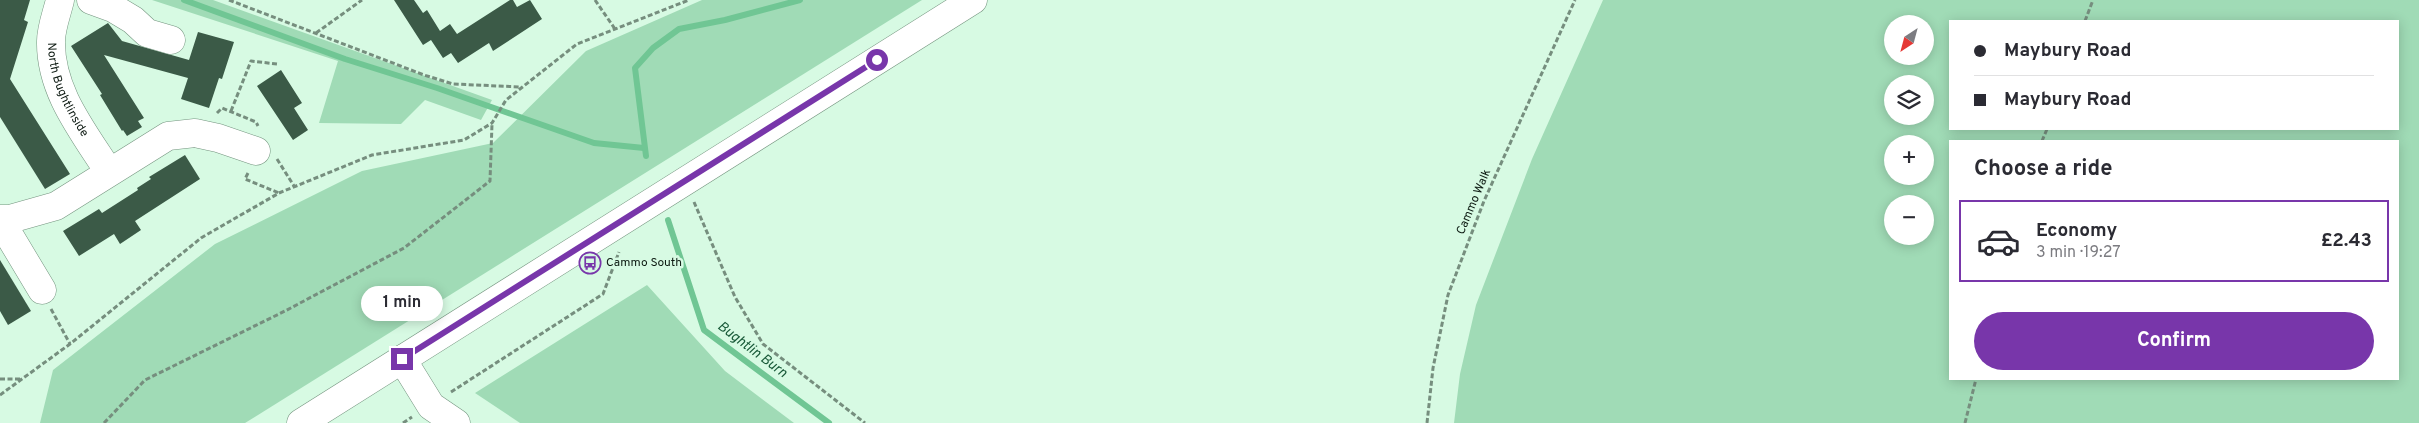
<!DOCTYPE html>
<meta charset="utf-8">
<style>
body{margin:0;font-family:Overpass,sans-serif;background:#f2f2f3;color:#2b2b33;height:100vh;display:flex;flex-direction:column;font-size:19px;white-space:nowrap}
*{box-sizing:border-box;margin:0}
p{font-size:16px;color:#7c7c81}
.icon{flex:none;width:28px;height:28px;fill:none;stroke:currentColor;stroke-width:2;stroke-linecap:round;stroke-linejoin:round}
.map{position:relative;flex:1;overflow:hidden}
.details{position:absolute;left:1949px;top:140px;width:450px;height:240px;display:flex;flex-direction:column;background:#fff;border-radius:0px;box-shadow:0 2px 12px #0003}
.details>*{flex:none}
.banner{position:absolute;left:1949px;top:20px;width:450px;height:110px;border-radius:0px;box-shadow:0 2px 12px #0003;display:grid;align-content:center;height:110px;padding:0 25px;background:#fff}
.needle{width:32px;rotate:216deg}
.controls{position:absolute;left:1884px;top:15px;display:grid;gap:10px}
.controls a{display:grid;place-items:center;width:50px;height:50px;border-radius:50%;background:#fff;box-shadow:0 2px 12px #0003;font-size:25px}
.end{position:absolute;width:22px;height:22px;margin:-11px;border:6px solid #7836aa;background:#fff;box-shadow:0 0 0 2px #fff}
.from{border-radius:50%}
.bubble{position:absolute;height:35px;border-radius:18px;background:#fff;box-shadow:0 2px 12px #0003;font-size:16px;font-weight:700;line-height:35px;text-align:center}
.banner b{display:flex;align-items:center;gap:18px;height:48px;font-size:19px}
.banner b+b{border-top:1px solid #e1e1e2}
.banner i{width:12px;height:12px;background:#2b2b33}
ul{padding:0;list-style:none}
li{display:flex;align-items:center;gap:15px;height:82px;margin:0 10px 8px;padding:0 15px;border:2px solid transparent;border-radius:0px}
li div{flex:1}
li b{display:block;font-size:19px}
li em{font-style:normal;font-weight:700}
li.active{border-color:#7836aa}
li>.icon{width:45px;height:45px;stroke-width:1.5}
h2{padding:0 25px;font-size:22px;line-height:60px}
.primary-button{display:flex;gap:10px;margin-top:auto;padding:10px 25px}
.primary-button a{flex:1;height:58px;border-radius:30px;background:#7836aa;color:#fff;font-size:20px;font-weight:700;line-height:58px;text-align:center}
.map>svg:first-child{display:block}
.green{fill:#a0dbb6;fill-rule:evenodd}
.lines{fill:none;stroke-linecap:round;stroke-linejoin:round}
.stream{stroke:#70c694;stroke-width:6}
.building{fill:#3b5a47}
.minor-casing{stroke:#74947f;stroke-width:29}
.major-casing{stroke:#74947f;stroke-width:29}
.path{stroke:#768e7e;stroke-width:3;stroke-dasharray:5 2.5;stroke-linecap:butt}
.minor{stroke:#fff;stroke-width:28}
.major{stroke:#fff;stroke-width:28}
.route{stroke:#7836aa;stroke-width:6}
.labels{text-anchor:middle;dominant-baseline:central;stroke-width:5;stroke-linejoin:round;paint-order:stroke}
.street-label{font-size:12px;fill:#0b1810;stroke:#d7fae3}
.poi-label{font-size:12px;fill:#0b1810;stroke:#d7fae3;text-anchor:start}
.water-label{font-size:14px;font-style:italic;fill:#185938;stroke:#d7fae3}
</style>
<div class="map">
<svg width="2419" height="423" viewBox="0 0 2419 423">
<rect width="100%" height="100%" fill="#d7fae3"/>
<g class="green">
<polygon points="152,0 213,0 492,100 481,120 425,100 401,124 319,123 338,61"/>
<polygon points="702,0 922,0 245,423 40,423 53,370 215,244 362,171 493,143 586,51"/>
<path d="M1603,0h816v423h-965l6,-49 16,-69 56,-146zM2398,21v108h-448v-108zM1892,24h33v32h-33zM1892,84h33v32h-33zM2398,141v238h-448v-238zM1892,144h33v32h-33zM1892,204h33v32h-33z"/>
<polygon points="647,285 725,371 794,423 520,423 475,393"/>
</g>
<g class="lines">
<g class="stream">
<polyline points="184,0 345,59 437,88 594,143 644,148"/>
<polyline points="646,156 635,68 653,48 679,29 725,20 800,0"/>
<polyline points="668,220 704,330 829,423"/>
</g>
</g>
<g class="building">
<polygon points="0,0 30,0 24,20 28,22 10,79 70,174 45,189 0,117"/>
<polygon points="394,0 414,0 423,13 427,10 440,31 450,24 457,34 510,0 513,0 517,7 530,0 542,19 493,51 489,43 458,63 451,53 443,58 431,40 423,45"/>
<polygon points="108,23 122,41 189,60 198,32 234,42 222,79 219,78 209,108 181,99 188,78 104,55 144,118 138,121 142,127 127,136 123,130 122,131 100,95 102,94 71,46"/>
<polygon points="281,70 302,103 294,108 308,130 293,140 257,86"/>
<polygon points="185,155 200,179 135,221 141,230 120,244 114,234 79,256 63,231 99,209 102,213 138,190 137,188 151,179 149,177"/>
<polygon points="0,260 31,311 8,325 0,311"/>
</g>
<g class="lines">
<g class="minor-casing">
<g id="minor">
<path id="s1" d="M60,0c-3,13 -9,28 -9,41 -1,50 32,90 58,131"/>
<polyline points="91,0 113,8 133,20 147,33 171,40"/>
<polyline points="0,219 10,219 56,206 168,136 195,133 218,138 256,151"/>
<polyline points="0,220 42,290"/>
<polyline points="402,359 431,406 456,423"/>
</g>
</g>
<g class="major-casing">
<polyline id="major" points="301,423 973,0"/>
</g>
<g class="path">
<polyline points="229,0 424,75 453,84 521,87"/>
<polyline points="595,0 615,29"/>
<polyline points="2085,21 2093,0"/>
<polyline points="316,33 362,0"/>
<polyline points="231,111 251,61 277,64"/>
<polyline points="217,113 222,108 256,122 258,126"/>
<polyline points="2042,141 2047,129"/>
<polyline points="277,159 294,186"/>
<polyline points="248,173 245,179 279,193"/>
<polyline points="694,202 735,297 763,344 865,423"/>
<polyline points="51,309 70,344"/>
<polyline points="0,379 21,379"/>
<polyline points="451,392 603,294 619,252"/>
<polyline points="0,395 70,344 201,238 279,193 372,155 464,140 492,123 506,100 577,44 689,0"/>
<polyline points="104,423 145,380 285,311 404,248 490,181 492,124"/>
<polyline points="403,423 412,417"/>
<polyline points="1427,423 1433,368 1448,295 1484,201 1575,0"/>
<polyline points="1965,423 1976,379"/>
</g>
<use href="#minor" class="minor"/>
<use href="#major" class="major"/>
</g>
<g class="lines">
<polyline class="route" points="402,359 877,60"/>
</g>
<defs>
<g id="bus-ring" transform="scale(1.125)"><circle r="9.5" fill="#d7fae3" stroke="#7836aa" stroke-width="1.5"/><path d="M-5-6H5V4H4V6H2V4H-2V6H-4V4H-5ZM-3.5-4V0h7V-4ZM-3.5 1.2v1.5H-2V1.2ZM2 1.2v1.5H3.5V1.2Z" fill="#7836aa"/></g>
</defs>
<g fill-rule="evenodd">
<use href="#bus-ring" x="590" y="263"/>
</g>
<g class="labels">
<g class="street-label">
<text stroke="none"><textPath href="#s1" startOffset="94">North Bughtlinside</textPath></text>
<text transform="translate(1474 202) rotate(-67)">Cammo Walk</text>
</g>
<g class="poi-label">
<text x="606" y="263">Cammo South</text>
</g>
<g class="water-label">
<text transform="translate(752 350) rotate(37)">Bughtlin Burn</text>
</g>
</g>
</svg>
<div class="controls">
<a><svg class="needle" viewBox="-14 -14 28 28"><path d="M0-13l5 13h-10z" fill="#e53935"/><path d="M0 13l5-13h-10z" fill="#7c7c81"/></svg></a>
<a><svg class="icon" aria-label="layers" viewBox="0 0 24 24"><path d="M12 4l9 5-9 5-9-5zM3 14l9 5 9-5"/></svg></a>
<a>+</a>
<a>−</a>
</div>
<i class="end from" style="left:877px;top:60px"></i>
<i class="end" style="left:402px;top:359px"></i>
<div class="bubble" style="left:361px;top:286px;width:82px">1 min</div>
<div class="banner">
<b><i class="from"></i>Maybury Road</b>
<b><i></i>Maybury Road</b>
</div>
<section class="details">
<h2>Choose a ride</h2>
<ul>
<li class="active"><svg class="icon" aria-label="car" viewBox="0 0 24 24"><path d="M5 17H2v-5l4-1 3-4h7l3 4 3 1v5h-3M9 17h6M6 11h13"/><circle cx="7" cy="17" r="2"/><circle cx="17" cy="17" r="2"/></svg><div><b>Economy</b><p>3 min · 19:27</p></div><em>£2.43</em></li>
</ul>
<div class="primary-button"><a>Confirm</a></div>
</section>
</div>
